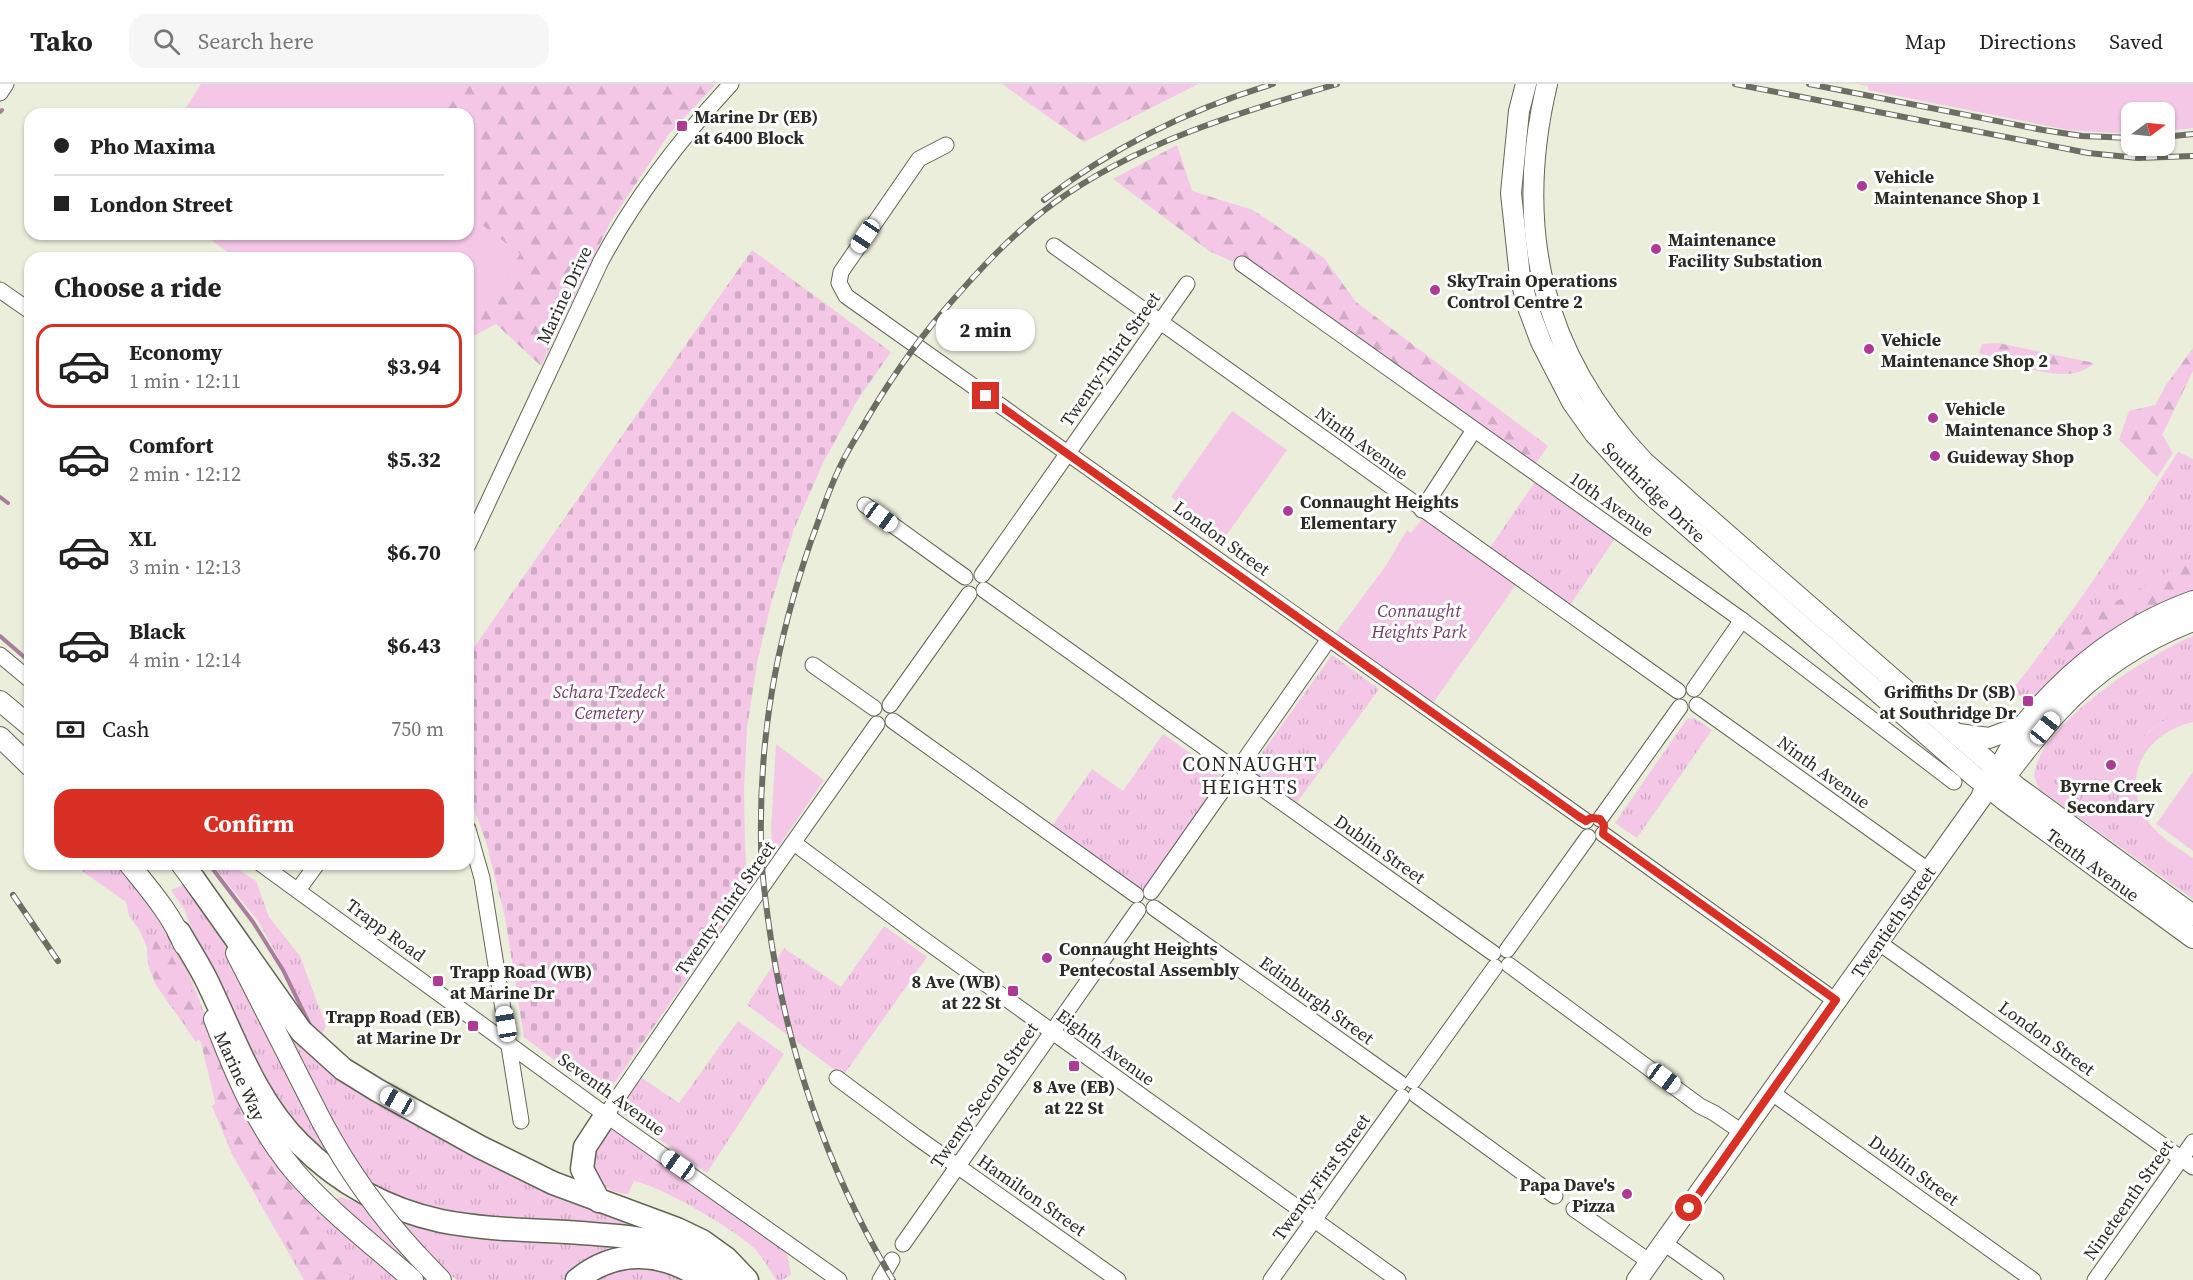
<!DOCTYPE html>
<meta charset="utf-8">
<style>
body{margin:0;font-family:"Source Serif 4",serif;background:#f6f6f6;color:#222;height:100vh;display:flex;flex-direction:column;font-size:22px;white-space:nowrap}
*{box-sizing:border-box;margin:0}
p{font-size:20px;color:#767676}
.icon{flex:none;width:33px;height:33px;fill:none;stroke:currentColor;stroke-width:2;stroke-linecap:round;stroke-linejoin:round}
.map{position:relative;flex:1;overflow:hidden}
.side{position:absolute;left:24px;top:168px;width:450px;height:618px;display:flex;flex-direction:column;background:#fff;border-radius:18px;box-shadow:0 2px 4px #0004}
.side>*{flex:none}
.hud{position:absolute;left:24px;top:24px;width:450px;height:132px;border-radius:18px;box-shadow:0 2px 4px #0004;display:grid;align-content:center;height:132px;padding:0 30px;background:#fff}
.needle{width:39px;rotate:75deg}
.fabs{position:absolute;left:2121px;top:18px;display:grid;gap:12px}
.fabs a{display:grid;place-items:center;width:54px;height:54px;border-radius:12px;background:#fff;box-shadow:0 2px 4px #0004;font-size:30px}
.end{position:absolute;width:27px;height:27px;margin:-14px;border:8px solid #d93025;background:#fff;box-shadow:0 0 0 3px #fff}
.from{border-radius:50%}
.bubble{position:absolute;height:42px;border-radius:18px;background:#fff;box-shadow:0 2px 4px #0004;font-size:20px;font-weight:700;line-height:42px;text-align:center}
.car{position:absolute;width:18px;height:36px;margin:-18px -9px;border-radius:8px;box-shadow:0 0 4px 2px #0007;background:linear-gradient(#fff 24%,#345 0 40%,#fff 0 76%,#345 0 86%,#fff 0)}
.hud b{display:flex;align-items:center;gap:21px;height:57px;font-size:22px}
.hud b+b{border-top:2px solid #e0e0e0}
.hud i{width:15px;height:15px;background:#222}
ul{padding:0;list-style:none}
li{display:flex;align-items:center;gap:18px;height:84px;margin:0 12px 9px;padding:0 18px;border:3px solid transparent;border-radius:18px}
li div{flex:1}
li b{display:block;font-size:22px}
li em{font-style:normal;font-weight:700}
li.current{border-color:#d93025}
li>.icon{width:54px;height:54px;stroke-width:1.5}
h2{padding:0 30px;font-size:27px;line-height:72px}
.pay{display:flex;align-items:center;gap:15px;height:66px;padding:0 30px;font-size:22px}
.pay p{margin-inline-start:auto}
.cta{display:flex;gap:12px;margin-top:auto;padding:12px 30px}
.cta a{flex:1;height:69px;border-radius:18px;background:#d93025;color:#fff;font-size:24px;font-weight:700;line-height:69px;text-align:center}
header{display:flex;align-items:center;gap:36px;box-sizing:border-box;height:84px;padding:0 30px;background:#fff;border-bottom:2px solid #e0e0e0}
header strong{font-size:28px}
nav{display:flex;gap:33px;margin-inline-start:auto;font-size:21px}
.search{width:420px;height:54px;background:#f6f6f6;display:flex;align-items:center;gap:15px;box-sizing:border-box;padding:0 21px;border-radius:18px;color:#767676;font-size:22px}
.map>svg:first-child{display:block}
.grass{fill:url(#grass-tufts)}
.forest{fill:url(#forest-firs)}
.cemetery{fill:url(#cemetery-stones)}
.green{fill:#f4c7e7}
.lines{fill:none;stroke-linecap:round;stroke-linejoin:round}
.stream{stroke:#a97d9d;stroke-width:4}
.minor-casing{stroke:#626655;stroke-width:17}
.major-casing{stroke:#626655;stroke-width:22}
.highway-casing{stroke:#626655;stroke-width:25}
.minor{stroke:#fff;stroke-width:15}
.major{stroke:#fff;stroke-width:20}
.highway{stroke:#fff;stroke-width:22}
.rail-casing{stroke:#6c6e63;stroke-width:6}
.rail{stroke:#fff;stroke-width:4;stroke-dasharray:11;stroke-linecap:butt}
.major-bridge-casing{stroke:#626655;stroke-width:22;stroke-linecap:butt}
.major-bridge{stroke:#fff;stroke-width:20}
.route{stroke:#d93025;stroke-width:8}
.poi-dot{fill:#ad3b96;stroke:#fff;stroke-width:2}
.labels{text-anchor:middle;dominant-baseline:central;stroke-width:6;stroke-linejoin:round;paint-order:stroke}
.poi-label{font-size:18px;font-weight:bold;fill:#2a2c25;stroke:#fff;text-anchor:start}
.street-label{font-size:18px;fill:#2a2c25;stroke:#fff}
.park-label{font-size:18px;font-style:italic;fill:#763d68;stroke:#fff}
.neighbourhood-label{font-size:20px;letter-spacing:1.5px;fill:#2a2c25;stroke:#fff}
</style>
<header>
<strong>Tako</strong>
<div class="search"><svg class="icon" aria-label="search" viewBox="0 0 24 24"><circle cx="10" cy="10" r="6"/><path d="M15 15l6 6"/></svg>Search here</div>
<nav><a>Map</a><a>Directions</a><a>Saved</a></nav>
</header>
<div class="map">
<svg width="2193" height="1196" viewBox="0 0 2193 1196">
<defs>
<pattern id="grass-tufts" width="24" height="20" patternUnits="userSpaceOnUse" patternTransform="scale(1.5)"><rect width="24" height="20" fill="#f4c7e7"/><path d="M3 7l-1-3M5 7V3M7 7l1-3M15 17l-1-3M17 17v-4M19 17l1-3" fill="none" stroke="#d1abc6"/></pattern>
<pattern id="forest-firs" width="22" height="20" patternUnits="userSpaceOnUse" patternTransform="scale(1.5)"><rect width="22" height="20" fill="#f4c7e7"/><path d="M5 1l3.5 6h-7zM16 11l3.5 6h-7z" fill="#d1abc6"/></pattern>
<pattern id="cemetery-stones" width="16" height="16" patternUnits="userSpaceOnUse" patternTransform="scale(1.5)"><rect width="16" height="16" fill="#f4c7e7"/><path d="M2 7V4a2 2 0 0 1 4 0v3zM10 15v-3a2 2 0 0 1 4 0v3z" fill="#d1abc6"/></pattern>
</defs>
<rect width="100%" height="100%" fill="#eaeedb"/>
<g class="grass">
<path d="M2178,368l15,7v136l-156,102 -29,-2c63,-78 116,-159 170,-243z"/>
<polygon points="1535,398 1616,453 1571,520 1489,465"/>
<path d="M2193,552v75c-40,8 -65,33 -67,75l-7,1 1,5 6,-1 5,22 45,46 17,12v28l-154,-110 -5,-13c5,-52 114,-121 159,-140z"/>
<polygon points="1332,571 1379,605 1296,720 1249,687"/>
<polygon points="1694,634 1712,646 1637,754 1615,739 1687,635"/>
<polygon points="1163,650 1226,694 1144,811 1050,745 1092,685 1123,707"/>
<polygon points="72,780 116,780 136,802 160,836 177,864 194,902 225,985 242,1021 398,1196 304,1196 232,1070 212,1022 216,1019 201,958 199,955 196,958 156,901 148,880 147,864 141,849 129,831 126,818"/>
<polygon points="212,780 230,780 256,797 269,833 300,872 326,942 319,955 282,880 258,837"/>
<polygon points="183,801 188,803 207,832 232,874 290,958 284,941 303,962 658,1146 658,1151 424,1126 338,1086 274,1017 210,890 184,825 171,806"/>
<polygon points="884,842 927,873 843,992 747,921 784,864 841,903"/>
<polygon points="738,937 784,970 707,1089 623,1030 621,1021 642,994 679,1019"/>
<path d="M608,1043l2,3h6l171,123 4,22 -9,5h-6c-6,-10 -13,-22 -21,-31 -19,-19 -94,-63 -121,-68l-6,13c-24,0 -42,-22 -36,-45 1,-7 11,-16 16,-22z"/>
<polygon points="341,1113 371,1123 629,1161 585,1179 563,1196 457,1196 430,1173 433,1196 421,1196 335,1120 336,1115"/>
<polygon points="647,1180 688,1196 589,1196 604,1187"/>
</g>
<g class="forest">
<polygon points="206,0 716,0 669,50 611,137 541,282 496,240 470,254 468,258 468,30 194,30"/>
<polygon points="1002,0 1198,0 1084,58"/>
<polygon points="1177,61 1192,107 1253,126 1324,174 1356,218 1548,362 1531,386 1264,192 1209,167 1113,95"/>
<path d="M1998,259l96,20c-25,26 -86,-1 -115,-10l3,-9z"/>
<polygon points="2193,264 2193,287 2162,351 2173,369 2157,393 2119,356 2129,327 2155,321 2166,301"/>
<polygon points="2193,478 2193,511 2085,571 2062,566 2078,539 2176,484"/>
<polygon points="155,856 169,867 198,920 244,1037 269,1076 309,1114 352,1196 308,1196 232,1070 218,1031 201,958 156,901 148,880"/>
</g>
<polygon class="cemetery" points="752,166 891,268 858,315 823,379 794,445 771,519 757,579 747,644 744,706 745,763 748,807 604,1014 524,953 505,833 486,758 468,708 468,572"/>
<g class="green">
<polygon points="201,0 463,0 441,30 182,30"/>
<polygon points="1857,0 2193,0 2193,44 2165,47 2164,28 2132,28 2131,50 2069,46 1868,6 1868,2"/>
<polygon points="468,130 520,170 470,248 468,246 468,174 236,174 203,150 468,150"/>
<polygon points="1232,327 1287,366 1225,453 1171,413"/>
<polygon points="1422,435 1517,499 1433,619 1335,550 1385,483 1407,446 1411,449"/>
<path d="M2193,627v11c-47,11 -74,54 -46,98 11,17 30,27 46,38v13c-18,-13 -42,-25 -54,-44 -34,-49 -1,-107 54,-116z"/>
<polygon points="776,660 824,696 774,769 771,747"/>
<polygon points="2193,688 2193,767 2156,740"/>
</g>
<g class="lines">
<g class="stream">
<polyline points="0,28 2,26"/>
<polyline points="0,413 8,419"/>
<polyline points="0,552 30,578"/>
<polyline points="209,780 253,838 283,886 311,943"/>
</g>
<g class="minor-casing">
<g id="minor">
<polyline points="0,9 6,0"/>
<polyline points="946,61 919,75 841,188 839,199 846,212 1586,737"/>
<polyline points="1054,162 1678,607"/>
<polyline points="1242,180 1742,536 1954,698"/>
<polyline points="0,206 30,227"/>
<polyline points="865,421 965,493"/>
<polyline points="1422,426 1474,346"/>
<path d="M468,461l133,-284c35,-65 80,-123 130,-177"/>
<polyline points="982,491 1187,200"/>
<polyline points="984,506 1229,681"/>
<polyline points="0,571 30,596"/>
<polyline points="813,581 874,624"/>
<polyline points="1694,605 1742,536"/>
<polyline points="890,621 969,510"/>
<polyline points="1697,621 1929,787"/>
<polyline points="893,637 1136,811"/>
<polyline points="1243,678 1329,555"/>
<polyline points="1245,692 1493,869"/>
<polyline points="1600,735 1680,623"/>
<polyline points="468,745 482,794 521,1037"/>
<polyline points="1603,750 1836,917"/>
<polyline points="794,759 919,852 1398,1196"/>
<polyline points="261,780 606,1031 839,1196"/>
<polyline points="298,806 317,780"/>
<polyline points="1151,808 1231,694"/>
<polyline points="1154,824 1400,999"/>
<polyline points="1878,858 2193,1083"/>
<polyline points="1507,866 1588,753"/>
<polyline points="1509,881 1700,1022 1714,1029 1742,1048"/>
<polyline points="837,994 915,1052 1118,1196"/>
<polyline points="1413,997 1495,883"/>
<polyline points="1771,1008 2033,1196"/>
<polyline points="1416,1011 1555,1112"/>
<polyline points="606,1031 754,814 877,640"/>
<polyline points="1574,1125 1650,1178"/>
<polyline points="1664,1159 1716,1196"/>
<polyline points="903,1160 1138,826"/>
<polyline points="880,1196 892,1176"/>
<polyline points="1271,1196 1402,1013"/>
<polyline points="2095,1196 2193,1058"/>
</g>
</g>
<g class="major-casing">
<g id="major">
<polyline points="1526,0 1519,27 1511,109 1520,193 1529,226 1541,258 1572,318 1594,349 1646,406 1974,692 2004,716 2193,854"/>
<path d="M1547,0c-34,144 -6,270 97,378l373,325 176,128"/>
<polyline points="0,617 30,642"/>
<polyline points="1958,650 1989,654 2024,641"/>
<polyline points="0,653 30,682"/>
<path d="M2000,699c20,-24 38,-50 59,-72 36,-40 84,-71 134,-90"/>
<path d="M129,780c20,25 43,51 55,81"/>
<polyline points="181,780 201,807"/>
<polyline points="236,869 322,1038"/>
<path d="M214,935c21,55 43,108 81,153 35,40 78,73 118,108"/>
<polyline points="417,1171 441,1196"/>
<path d="M1637,1196l344,-482c5,-16 14,-26 23,-39 7,-12 13,-25 21,-36 47,-56 99,-97 168,-122"/>
</g>
</g>
<g class="highway-casing">
<g id="highway">
<polyline points="193,794 301,947 343,985 377,1006 480,1063 553,1099 677,1145 702,1157 727,1175 747,1196"/>
<path d="M179,848c9,16 19,31 27,47 28,57 48,120 94,165 39,39 86,65 141,77 45,9 94,9 140,12 52,4 109,6 147,47"/>
<polyline points="599,1117 582,1085 585,1063 606,1031"/>
<path d="M577,1196c39,-32 87,-29 127,0"/>
</g>
</g>
<use href="#minor" class="minor"/>
<use href="#major" class="major"/>
<use href="#highway" class="highway"/>
<g class="rail-casing">
<g id="rail">
<polyline points="1735,0 2088,69 2138,74 2193,72"/>
<polyline points="1809,0 2043,46 2082,52 2132,54"/>
<polyline points="2164,53 2193,50"/>
<path d="M1044,116c69,-53 146,-91 229,-116"/>
<polyline points="13,811 58,877"/>
<path d="M893,1196c-66,-109 -108,-234 -125,-361 -3,-24 -7,-50 -7,-75 -2,-108 15,-201 50,-303 9,-23 16,-47 27,-70 6,-14 14,-27 22,-40 25,-44 53,-85 86,-123 33,-38 67,-75 108,-105 84,-61 184,-90 283,-119"/>
</g>
</g>
<use href="#rail" class="rail"/>
<g class="major-bridge-casing">
<path id="major-bridge" d="M322,1038c27,50 56,91 95,133"/>
</g>
<use href="#major-bridge" class="major-bridge"/>
</g>
<g class="lines">
<polyline class="route" points="986,312 1578,732 1586,737 1591,734 1600,735 1604,741 1603,750 1836,916 1689,1124"/>
</g>
<g class="poi-dot">
<rect x="676" y="36" width="12" height="12" rx="3"/>
<circle cx="1862" cy="102" r="6"/>
<circle cx="1656" cy="165" r="6"/>
<circle cx="1435" cy="206" r="6"/>
<circle cx="1869" cy="265" r="6"/>
<circle cx="1933" cy="334" r="6"/>
<circle cx="1935" cy="372" r="6"/>
<circle cx="1288" cy="427" r="6"/>
<rect x="2022" y="611" width="12" height="12" rx="3"/>
<circle cx="2111" cy="681" r="6"/>
<circle cx="1047" cy="874" r="6"/>
<rect x="432" y="891" width="12" height="12" rx="3"/>
<rect x="1007" y="901" width="12" height="12" rx="3"/>
<rect x="467" y="936" width="12" height="12" rx="3"/>
<rect x="1068" y="976" width="12" height="12" rx="3"/>
<circle cx="1627" cy="1110" r="6"/>
</g>
<g class="labels">
<g class="poi-label">
<text x="694" y="32">Marine Dr (EB)<tspan x="694" dy="21">at 6400 Block</tspan></text>
<text x="1874" y="92">Vehicle<tspan x="1874" dy="21">Maintenance Shop 1</tspan></text>
<text x="1668" y="155">Maintenance<tspan x="1668" dy="21">Facility Substation</tspan></text>
<text x="1447" y="196">SkyTrain Operations<tspan x="1447" dy="21">Control Centre 2</tspan></text>
<text x="1881" y="255">Vehicle<tspan x="1881" dy="21">Maintenance Shop 2</tspan></text>
<text x="1945" y="324">Vehicle<tspan x="1945" dy="21">Maintenance Shop 3</tspan></text>
<text x="1947" y="372">Guideway Shop</text>
<text x="1300" y="417">Connaught Heights<tspan x="1300" dy="21">Elementary</tspan></text>
<text x="2016" y="607" text-anchor="end">Griffiths Dr (SB)<tspan x="2016" dy="21">at Southridge Dr</tspan></text>
<text x="2111" y="701" text-anchor="middle">Byrne Creek<tspan x="2111" dy="21">Secondary</tspan></text>
<text x="1059" y="864">Connaught Heights<tspan x="1059" dy="21">Pentecostal Assembly</tspan></text>
<text x="450" y="887">Trapp Road (WB)<tspan x="450" dy="21">at Marine Dr</tspan></text>
<text x="1001" y="897" text-anchor="end">8 Ave (WB)<tspan x="1001" dy="21">at 22 St</tspan></text>
<text x="461" y="932" text-anchor="end">Trapp Road (EB)<tspan x="461" dy="21">at Marine Dr</tspan></text>
<text x="1074" y="1002" text-anchor="middle">8 Ave (EB)<tspan x="1074" dy="21">at 22 St</tspan></text>
<text x="1615" y="1100" text-anchor="end">Papa Dave's<tspan x="1615" dy="21">Pizza</tspan></text>
</g>
<g class="street-label">
<text transform="translate(564 211) rotate(-65)">Marine Drive</text>
<text transform="translate(1110 275) rotate(-55)">Twenty-Third Street</text>
<text transform="translate(1362 359) rotate(36)">Ninth Avenue</text>
<text transform="translate(1654 408) rotate(44)">Southridge Drive</text>
<text transform="translate(1612 420) rotate(35)">10th Avenue</text>
<text transform="translate(1222 454) rotate(36)">London Street</text>
<text transform="translate(1824 688) rotate(36)">Ninth Avenue</text>
<text transform="translate(1380 765) rotate(35)">Dublin Street</text>
<text transform="translate(2093 781) rotate(36)">Tenth Avenue</text>
<text transform="translate(725 824) rotate(-55)">Twenty-Third Street</text>
<text transform="translate(1893 838) rotate(-55)">Twentieth Street</text>
<text transform="translate(386 846) rotate(36)">Trapp Road</text>
<text transform="translate(1317 916) rotate(36)">Edinburgh Street</text>
<text transform="translate(2047 954) rotate(36)">London Street</text>
<text transform="translate(1106 963) rotate(36)">Eighth Avenue</text>
<text transform="translate(240 992) rotate(65)">Marine Way</text>
<text transform="translate(612 1010) rotate(36)">Seventh Avenue</text>
<text transform="translate(984 1011) rotate(-55)">Twenty-Second Street</text>
<text transform="translate(1914 1086) rotate(36)">Dublin Street</text>
<text transform="translate(1321 1093) rotate(-54)">Twenty-First Street</text>
<text transform="translate(1032 1111) rotate(35)">Hamilton Street</text>
<text transform="translate(2128 1116) rotate(-55)">Nineteenth Street</text>
</g>
<g class="park-label">
<text x="1419" y="526">Connaught<tspan x="1419" dy="21">Heights Park</tspan></text>
<text x="609" y="607">Schara Tzedeck<tspan x="609" dy="21">Cemetery</tspan></text>
</g>
<g class="neighbourhood-label">
<text x="1250" y="680">CONNAUGHT<tspan x="1250" dy="23">HEIGHTS</tspan></text>
</g>
</g>
</svg>
<div class="fabs">
<a><svg class="needle" viewBox="-14 -14 28 28"><path d="M0-13l5 13h-10z" fill="#e53935"/><path d="M0 13l5-13h-10z" fill="#767676"/></svg></a>
</div>
<i class="end from" style="left:1689px;top:1124px"></i>
<i class="end" style="left:986px;top:312px"></i>
<div class="bubble" style="left:936px;top:225px;width:99px">2 min</div>
<i class="car" style="left:865px;top:152px;rotate:214deg"></i>
<i class="car" style="left:881px;top:433px;rotate:126deg"></i>
<i class="car" style="left:2045px;top:644px;rotate:39deg"></i>
<i class="car" style="left:506px;top:940px;rotate:350deg"></i>
<i class="car" style="left:1664px;top:994px;rotate:126deg"></i>
<i class="car" style="left:397px;top:1017px;rotate:299deg"></i>
<i class="car" style="left:678px;top:1081px;rotate:305deg"></i>
<div class="hud">
<b><i class="from"></i>Pho Maxima</b>
<b><i></i>London Street</b>
</div>
<section class="side">
<h2>Choose a ride</h2>
<ul>
<li class="current"><svg class="icon" aria-label="car" viewBox="0 0 24 24"><path d="M5 17H2v-5l4-1 3-4h7l3 4 3 1v5h-3M9 17h6M6 11h13"/><circle cx="7" cy="17" r="2"/><circle cx="17" cy="17" r="2"/></svg><div><b>Economy</b><p>1 min · 12:11</p></div><em>$3.94</em></li>
<li><svg class="icon" aria-label="car" viewBox="0 0 24 24"><path d="M5 17H2v-5l4-1 3-4h7l3 4 3 1v5h-3M9 17h6M6 11h13"/><circle cx="7" cy="17" r="2"/><circle cx="17" cy="17" r="2"/></svg><div><b>Comfort</b><p>2 min · 12:12</p></div><em>$5.32</em></li>
<li><svg class="icon" aria-label="car" viewBox="0 0 24 24"><path d="M5 17H2v-5l4-1 3-4h7l3 4 3 1v5h-3M9 17h6M6 11h13"/><circle cx="7" cy="17" r="2"/><circle cx="17" cy="17" r="2"/></svg><div><b>XL</b><p>3 min · 12:13</p></div><em>$6.70</em></li>
<li><svg class="icon" aria-label="car" viewBox="0 0 24 24"><path d="M5 17H2v-5l4-1 3-4h7l3 4 3 1v5h-3M9 17h6M6 11h13"/><circle cx="7" cy="17" r="2"/><circle cx="17" cy="17" r="2"/></svg><div><b>Black</b><p>4 min · 12:14</p></div><em>$6.43</em></li>
</ul>
<div class="pay"><svg class="icon" aria-label="cash" viewBox="0 0 24 24"><path d="M3 7h18v10H3z"/><circle cx="12" cy="12" r="2"/></svg>Cash<p>750 m</p></div>
<div class="cta"><a>Confirm</a></div>
</section>
</div>
